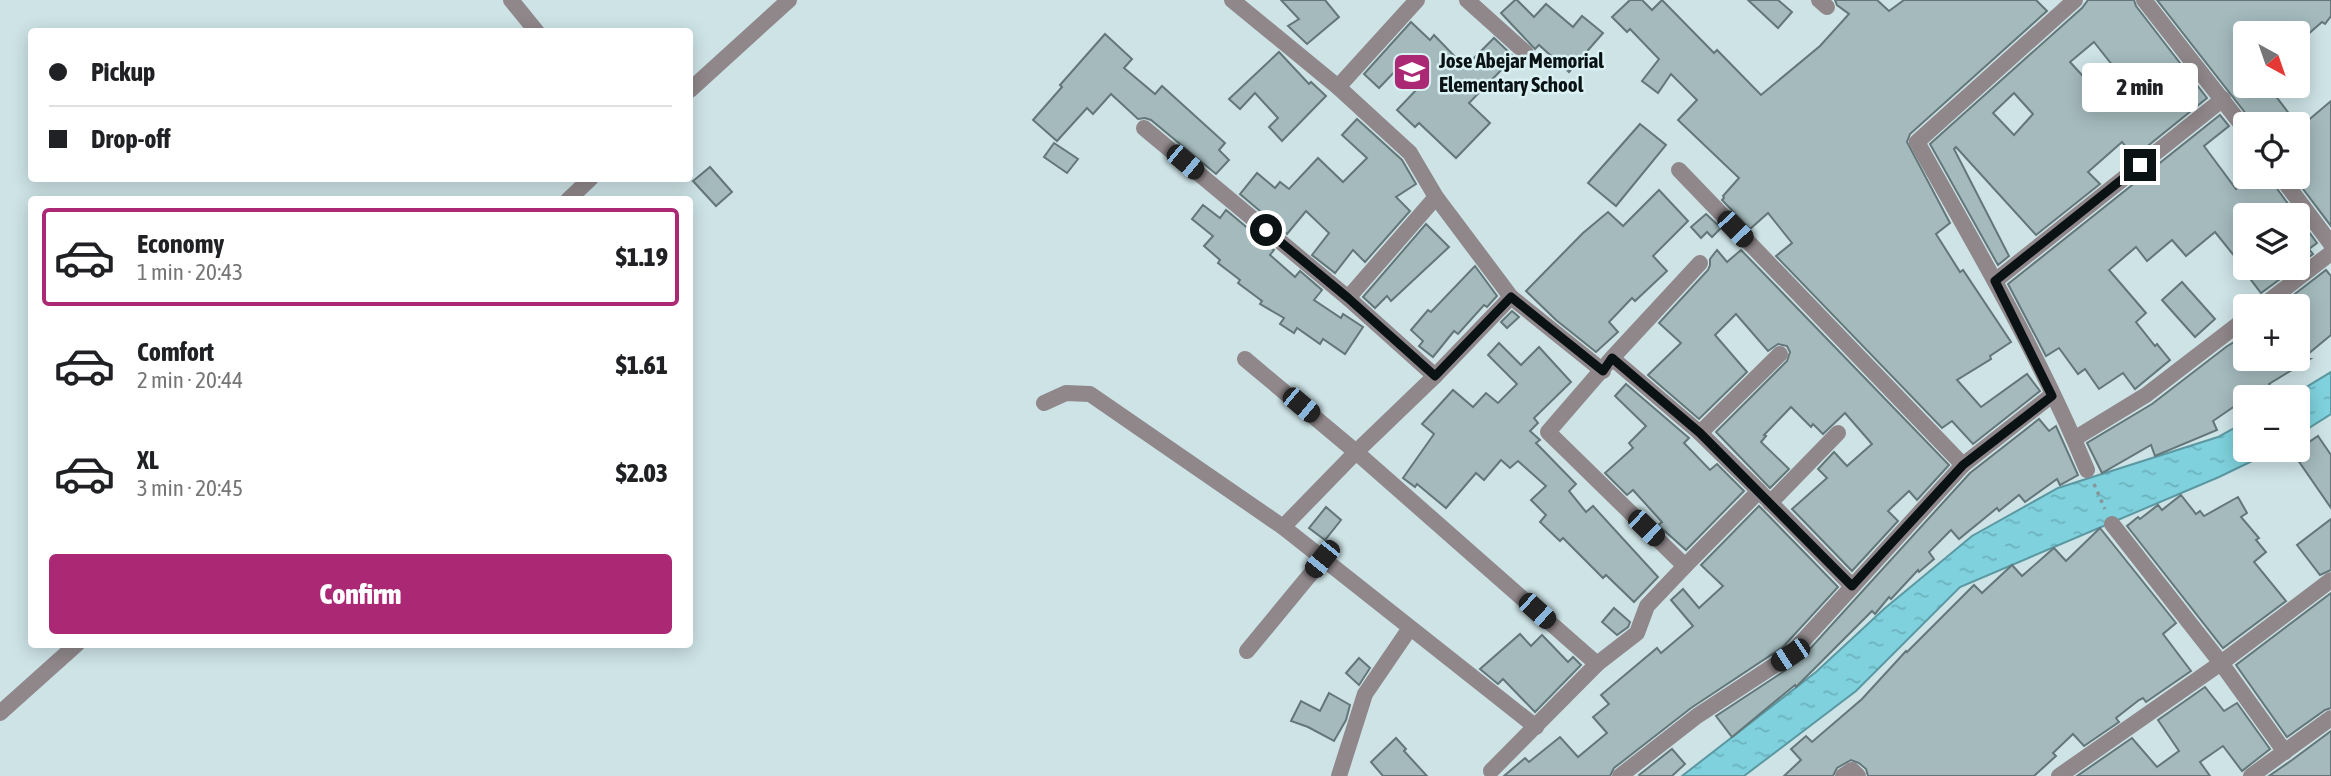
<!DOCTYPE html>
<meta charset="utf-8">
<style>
body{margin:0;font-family:"Asap Condensed",sans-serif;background:#f6f6f6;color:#202124;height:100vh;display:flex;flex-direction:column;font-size:26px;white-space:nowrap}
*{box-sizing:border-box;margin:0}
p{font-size:23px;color:#757577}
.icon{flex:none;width:38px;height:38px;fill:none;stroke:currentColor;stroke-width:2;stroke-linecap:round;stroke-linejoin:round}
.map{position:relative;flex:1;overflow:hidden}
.side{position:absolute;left:28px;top:196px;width:665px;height:452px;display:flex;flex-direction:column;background:#fff;border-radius:7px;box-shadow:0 4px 18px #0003}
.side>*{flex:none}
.top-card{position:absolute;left:28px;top:28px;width:665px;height:154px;border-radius:7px;box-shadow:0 4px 18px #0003;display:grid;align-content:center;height:154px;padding:0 21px;background:#fff}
.needle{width:46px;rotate:140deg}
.tools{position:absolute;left:2233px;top:21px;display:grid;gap:14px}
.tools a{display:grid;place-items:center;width:77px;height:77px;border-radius:7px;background:#fff;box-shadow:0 4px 18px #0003;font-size:35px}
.end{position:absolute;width:32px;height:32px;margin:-16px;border:9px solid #0a1214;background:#fff;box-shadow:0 0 0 4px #fff}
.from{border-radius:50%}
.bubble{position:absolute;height:49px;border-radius:7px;background:#fff;box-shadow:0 4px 18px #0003;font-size:23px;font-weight:800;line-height:49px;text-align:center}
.car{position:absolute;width:21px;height:42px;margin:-21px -10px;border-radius:9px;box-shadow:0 0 5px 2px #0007;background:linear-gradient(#222 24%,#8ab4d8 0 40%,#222 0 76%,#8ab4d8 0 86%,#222 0)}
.top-card b{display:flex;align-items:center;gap:24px;height:66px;font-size:26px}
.top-card b+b{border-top:2px solid #e0e0e0}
.top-card i{width:18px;height:18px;background:#202124}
ul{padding:12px 0 0;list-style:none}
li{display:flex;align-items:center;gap:21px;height:98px;margin:0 14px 10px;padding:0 7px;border:4px solid transparent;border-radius:7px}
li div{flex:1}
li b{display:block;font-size:26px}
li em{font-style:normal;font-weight:800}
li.selected{border-color:#ab2974}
li>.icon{width:63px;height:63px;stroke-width:1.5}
.button{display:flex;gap:14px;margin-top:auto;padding:14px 21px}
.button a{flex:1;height:80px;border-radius:7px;background:#ab2974;color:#fff;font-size:28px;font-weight:800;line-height:80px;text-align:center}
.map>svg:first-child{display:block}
.water{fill:url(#water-ripples);stroke:#5b98a1;stroke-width:2}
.building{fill:#a4babd;stroke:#63777a;stroke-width:2;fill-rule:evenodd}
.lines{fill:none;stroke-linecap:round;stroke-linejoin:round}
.path{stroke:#869799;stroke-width:3.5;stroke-dasharray:3.5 5;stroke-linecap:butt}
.street{stroke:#8f878a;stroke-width:16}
.route{stroke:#0a1214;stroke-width:9}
.labels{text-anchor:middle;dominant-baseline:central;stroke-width:5;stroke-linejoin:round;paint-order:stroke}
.poi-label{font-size:21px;font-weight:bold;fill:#0a1214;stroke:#daf1f4;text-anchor:start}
</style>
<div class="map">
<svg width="2331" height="776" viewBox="0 0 2331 776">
<defs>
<pattern id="water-ripples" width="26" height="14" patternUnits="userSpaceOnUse" patternTransform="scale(1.75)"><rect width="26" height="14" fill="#7ed1dd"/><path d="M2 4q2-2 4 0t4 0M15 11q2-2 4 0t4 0" fill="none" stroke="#6cb2bd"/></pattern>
</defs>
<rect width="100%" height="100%" fill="#cde3e6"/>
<g class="water">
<polygon points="2331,372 2331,414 2298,435 2298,397 2290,397"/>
<polygon points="2245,422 2245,450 2275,450 2219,477 1960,587 1856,691 1744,776 1682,776 1816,672 1884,609 1972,536 2058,488 2218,437"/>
</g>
<g class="building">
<polygon points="1281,0 1325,0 1339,17 1307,44 1288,26 1299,19"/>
<polygon points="1515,0 1517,0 1534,17 1546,4 1573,27 1582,16 1603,33 1569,72 1539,45 1535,49 1501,13"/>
<polygon points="1630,0 1642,0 1652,10 1662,0 1714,53 1717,50 1761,95 1820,46 1849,14 1837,5 1835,0 1877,0 1889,11 1904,0 2036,0 2047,11 1910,134 1907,142 1950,223 1936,234 1960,272 1963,270 2011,342 1990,356 1991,359 1957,380 1981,407 2027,374 2040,391 1973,444 1952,421 1942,428 1776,256 1792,243 1768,213 1750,229 1722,200 1724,198 1723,196 1739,178 1678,120 1697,100 1671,74 1658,93 1642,81 1659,59 1630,29 1627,32 1612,17"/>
<polygon points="1748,0 1778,0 1792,12 1778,28"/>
<path d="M2088,0h46l2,6 71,92 -73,59 -12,-15 -34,30 12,12 -64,51 -80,-88 -2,2 55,107 -11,9 -68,-121 152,-136zM2094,42l30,38 -21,18 -33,-36zM2014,93l19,21 -19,21 -21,-22z"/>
<polygon points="2157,0 2331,0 2331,16 2325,24 2322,22 2298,43 2298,33 2245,33 2245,86 2268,86 2297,124 2254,124"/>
<polygon points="1411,22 1430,40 1434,35 1465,67 1494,38 1514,57 1469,103 1490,123 1456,158 1419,123 1415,127 1397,110 1420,86 1400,66 1379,88 1364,74"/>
<polygon points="1105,34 1132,59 1124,68 1155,94 1162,86 1225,143 1219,150 1229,160 1216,174 1151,120 1145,118 1138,119 1111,94 1093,114 1087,108 1057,141 1033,120 1062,87 1060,85"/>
<polygon points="1279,52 1309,84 1311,82 1326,96 1282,141 1269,127 1278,118 1255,93 1240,109 1229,99"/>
<polygon points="2331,101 2331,226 2294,177 2298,177 2298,129"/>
<polygon points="2220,115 2229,126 2204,146 2236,189 2250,177 2271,177 2273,183 2296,215 2245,215 2245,268 2295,268 2261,293 2242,268 2244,268 2215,232 2186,256 2172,240 2147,261 2136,247 2109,270 2146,313 2136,322 2155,346 2157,344 2170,360 2135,389 2123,373 2099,389 2085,369 2078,374 2059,348 2046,356 2008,284"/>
<polygon points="1357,119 1402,160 1416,184 1396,197 1410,211 1365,262 1353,250 1335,273 1312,255 1329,233 1306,211 1287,234 1240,194 1257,173 1275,188 1280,182 1289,189 1318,158 1343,182 1367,158 1342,135"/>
<polygon points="1640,124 1666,145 1616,206 1588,183"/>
<polygon points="1054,143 1078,159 1067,173 1044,157"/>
<polygon points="710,167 732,192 716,206 693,181"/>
<polygon points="1659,190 1688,221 1653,256 1667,271 1635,301 1632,298 1609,322 1618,332 1596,352 1556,320 1526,291 1583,233 1608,212 1623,226"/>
<polygon points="1203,205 1220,218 1226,210 1274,250 1270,255 1295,277 1300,271 1322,290 1314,300 1341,318 1343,314 1363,327 1345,354 1323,339 1320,344 1297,328 1294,333 1280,324 1284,318 1260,304 1262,301 1238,283 1240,280 1218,263 1220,260 1204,246 1213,236 1192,219"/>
<polygon points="1706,214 1721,228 1712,237 1707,232 1701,238 1691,227"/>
<polygon points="2298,217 2317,243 2309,249 2313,254 2298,265"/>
<polygon points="1426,224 1449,247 1391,301 1387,296 1375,308 1363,297"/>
<polygon points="1717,250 1727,262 1741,250 1949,465 1917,500 1909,491 1888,511 1898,521 1852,571 1792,509 1827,478 1818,469 1834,452 1847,466 1872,444 1845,413 1823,434 1813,424 1811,427 1791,407 1764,435 1766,436 1761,442 1789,469 1770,488 1716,432 1787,361 1790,352 1787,346 1778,344 1768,351 1736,314 1715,335 1747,372 1699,419 1648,375 1681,343 1659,323 1708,270 1710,265 1710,259"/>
<polygon points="1475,266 1497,296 1487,307 1484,305 1458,334 1454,331 1433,357 1419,346 1423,341 1411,330 1428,310 1431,312"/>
<polygon points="2326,270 2331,276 2331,335 2302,359 2310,359 2269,384 2274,391 2266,397 2245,397 2245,399 2213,421 2217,430 2155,456 2151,445 2102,473 2087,443 2152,404 2226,347 2245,335 2245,359 2298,359 2298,306 2279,306"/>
<polygon points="2182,282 2215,319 2195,337 2162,300"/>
<polygon points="1512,311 1519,317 1507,328 1501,322"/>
<polygon points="1499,343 1521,365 1539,347 1571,382 1534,418 1538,423 1530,431 1540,440 1536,443 1576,484 1569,491 1586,512 1593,506 1658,577 1634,602 1606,575 1603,578 1563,538 1560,541 1540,522 1546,515 1531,500 1546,486 1518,461 1510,468 1501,460 1484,480 1476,473 1446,508 1417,484 1415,487 1403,478 1434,434 1422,424 1453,390 1473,407 1486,393 1498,403 1517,384 1488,355"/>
<polygon points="1626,384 1689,438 1684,443 1710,470 1717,464 1744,491 1686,550 1658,525 1662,522 1633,490 1627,495 1605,473 1633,448 1629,443 1646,426 1615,396"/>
<polygon points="2039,419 2049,431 2056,426 2078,475 2060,485 2057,479 2025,502 2019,495 1999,511 1997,508 1959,539 1951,530 1929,552 1934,559 1919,572 1918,570 1891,599 1889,597 1875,614 1872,611 1796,687 1795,685 1732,737 1716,716 1798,662 1970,473"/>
<polygon points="2318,436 2331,455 2331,508 2293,453"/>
<polygon points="2181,495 2196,514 2200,511 2204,516 2238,497 2247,513 2241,517 2259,538 2256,540 2266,552 2254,562 2286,601 2223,648 2127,526 2138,517 2140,519 2158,505 2162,510"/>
<polygon points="1759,506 1838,587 1783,647 1691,708 1614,768 1610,776 1504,776 1525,758 1529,762 1560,737 1578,757 1607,733 1593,717 1609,704 1601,695 1657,648 1661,653 1693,626 1671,600 1683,589 1699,608 1723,586 1701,565"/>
<polygon points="1326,507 1341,520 1325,540 1309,528"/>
<polygon points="2331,519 2331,570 2320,575 2297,545"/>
<polygon points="2100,528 2176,623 2163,634 2191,671 2146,702 2143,698 2139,700 2116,718 2119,722 2084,746 2073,734 2053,753 2056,756 2034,776 1868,776 1866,769 1859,763 1851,760 1837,768 1833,776 1784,776 1801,760 1791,749 1806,736 1812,742 1862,699 1906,651 1907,652 1974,585 1982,593 2012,565 2022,576 2054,548 2066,561"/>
<polygon points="2331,593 2331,708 2325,710 2287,737 2236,665"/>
<polygon points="1614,608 1630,622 1628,627 1617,635 1602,622"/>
<polygon points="1520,634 1531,646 1542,635 1568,662 1573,657 1581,665 1535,712 1503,679 1498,684 1480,669"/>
<polygon points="1359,658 1370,668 1359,685 1346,673"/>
<polygon points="2205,687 2224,711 2237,703 2270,749 2242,771 2223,746 2200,762 2210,776 2077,776 2132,738 2157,767 2179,751 2158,720"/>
<polygon points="1329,693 1350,705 1346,720 1334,741 1308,727 1291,721 1301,701 1320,711"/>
<polygon points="2331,731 2331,776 2269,776 2292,760"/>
<polygon points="1396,738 1406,749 1404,751 1427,776 1383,776 1371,762"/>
<polygon points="1672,749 1685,764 1672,776 1640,776 1639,775"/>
</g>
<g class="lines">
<polyline class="path" points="2094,484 2105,509"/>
<g class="street">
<polyline points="511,0 537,32"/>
<polyline points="1232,0 1338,87 1410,153 1436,197 1511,297 1603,371"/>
<polyline points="1467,0 1526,53"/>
<polyline points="1819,0 1827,7"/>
<path d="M2075,0l-158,142c60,107 123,214 170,328"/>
<polyline points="2144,0 2245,129"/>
<polyline points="1338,87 1417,0"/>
<polyline points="690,90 789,0"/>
<polyline points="1144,128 1348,298 1435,376 1511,297"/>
<polyline points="1679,170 1963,465"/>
<polyline points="2281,177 2331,244"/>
<polyline points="568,200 591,178"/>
<polyline points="1995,281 2223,99"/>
<polyline points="1348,298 1436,197"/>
<polyline points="2262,306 2331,253"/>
<polyline points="1612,358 1700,433 1759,491 1685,566 1548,432 1612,358 1700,263"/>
<polyline points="1245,359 1356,452 1283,527"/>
<polyline points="1435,376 1356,452 1597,664 1491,771"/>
<polyline points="1044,403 1066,393 1090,394 1283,527 1536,727"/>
<polyline points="1700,433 1780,354"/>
<polyline points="2074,439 2146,395 2245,319"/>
<polyline points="1759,491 1852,586"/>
<polyline points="1770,503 1838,433"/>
<polyline points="2112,524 2221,663 2285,752"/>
<polyline points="1247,651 1323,559"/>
<polyline points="1597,664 1637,633 1647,606 1685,566"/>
<polyline points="0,713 77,644"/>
<polyline points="1339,776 1365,694 1410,628"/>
<polyline points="1620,776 1697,716 1790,655 1963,465 2052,395"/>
<polyline points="1843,776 1852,770 1858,776"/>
<polyline points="2059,776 2221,663 2331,580"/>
<polyline points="2251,776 2331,718"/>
</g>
</g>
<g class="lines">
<polyline class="route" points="1266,230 1348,298 1435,376 1511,297 1603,371 1612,358 1700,433 1852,586 1963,465 2052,396 1995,281 2140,165"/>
</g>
<defs>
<g id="school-square" transform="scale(2.0125)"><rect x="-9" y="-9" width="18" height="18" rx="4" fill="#ab2974" stroke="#daf1f4"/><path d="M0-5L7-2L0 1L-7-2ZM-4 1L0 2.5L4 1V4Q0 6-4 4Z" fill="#fff"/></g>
</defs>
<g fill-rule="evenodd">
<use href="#school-square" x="1412" y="72"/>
</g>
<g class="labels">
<g class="poi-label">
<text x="1439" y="60">Jose Abejar Memorial<tspan x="1439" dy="24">Elementary School</tspan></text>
</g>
</g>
</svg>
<div class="tools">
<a><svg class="needle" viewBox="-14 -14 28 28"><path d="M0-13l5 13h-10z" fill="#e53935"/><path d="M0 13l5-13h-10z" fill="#757577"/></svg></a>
<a><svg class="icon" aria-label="locate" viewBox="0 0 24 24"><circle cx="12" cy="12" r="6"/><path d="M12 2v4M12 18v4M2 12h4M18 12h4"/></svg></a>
<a><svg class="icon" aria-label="layers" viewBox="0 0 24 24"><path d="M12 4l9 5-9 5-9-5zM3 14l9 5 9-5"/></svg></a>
<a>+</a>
<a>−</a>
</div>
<i class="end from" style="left:1266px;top:230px"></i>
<i class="end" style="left:2140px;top:165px"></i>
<div class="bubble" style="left:2082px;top:63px;width:116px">2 min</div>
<i class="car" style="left:1185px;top:162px;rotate:130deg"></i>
<i class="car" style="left:1735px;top:229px;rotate:136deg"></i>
<i class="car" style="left:1301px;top:405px;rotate:130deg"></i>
<i class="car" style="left:1646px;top:528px;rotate:134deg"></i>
<i class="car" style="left:1322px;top:559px;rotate:219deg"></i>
<i class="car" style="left:1537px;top:611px;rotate:132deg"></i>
<i class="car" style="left:1790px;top:655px;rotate:237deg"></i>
<div class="top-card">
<b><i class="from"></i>Pickup</b>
<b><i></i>Drop-off</b>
</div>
<section class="side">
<ul>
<li class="selected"><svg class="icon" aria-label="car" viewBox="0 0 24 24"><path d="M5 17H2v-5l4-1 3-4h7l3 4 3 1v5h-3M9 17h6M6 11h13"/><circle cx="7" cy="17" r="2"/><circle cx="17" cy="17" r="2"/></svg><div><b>Economy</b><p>1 min · 20:43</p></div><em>$1.19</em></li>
<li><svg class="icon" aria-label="car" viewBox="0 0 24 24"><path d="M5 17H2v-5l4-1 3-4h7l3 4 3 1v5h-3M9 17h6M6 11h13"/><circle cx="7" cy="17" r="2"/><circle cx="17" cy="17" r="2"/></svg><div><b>Comfort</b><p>2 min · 20:44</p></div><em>$1.61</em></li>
<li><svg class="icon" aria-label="car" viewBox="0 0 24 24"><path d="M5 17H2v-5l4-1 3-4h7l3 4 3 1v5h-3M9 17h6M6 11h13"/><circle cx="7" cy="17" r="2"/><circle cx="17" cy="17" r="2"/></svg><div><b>XL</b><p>3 min · 20:45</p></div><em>$2.03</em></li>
</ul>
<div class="button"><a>Confirm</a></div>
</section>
</div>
